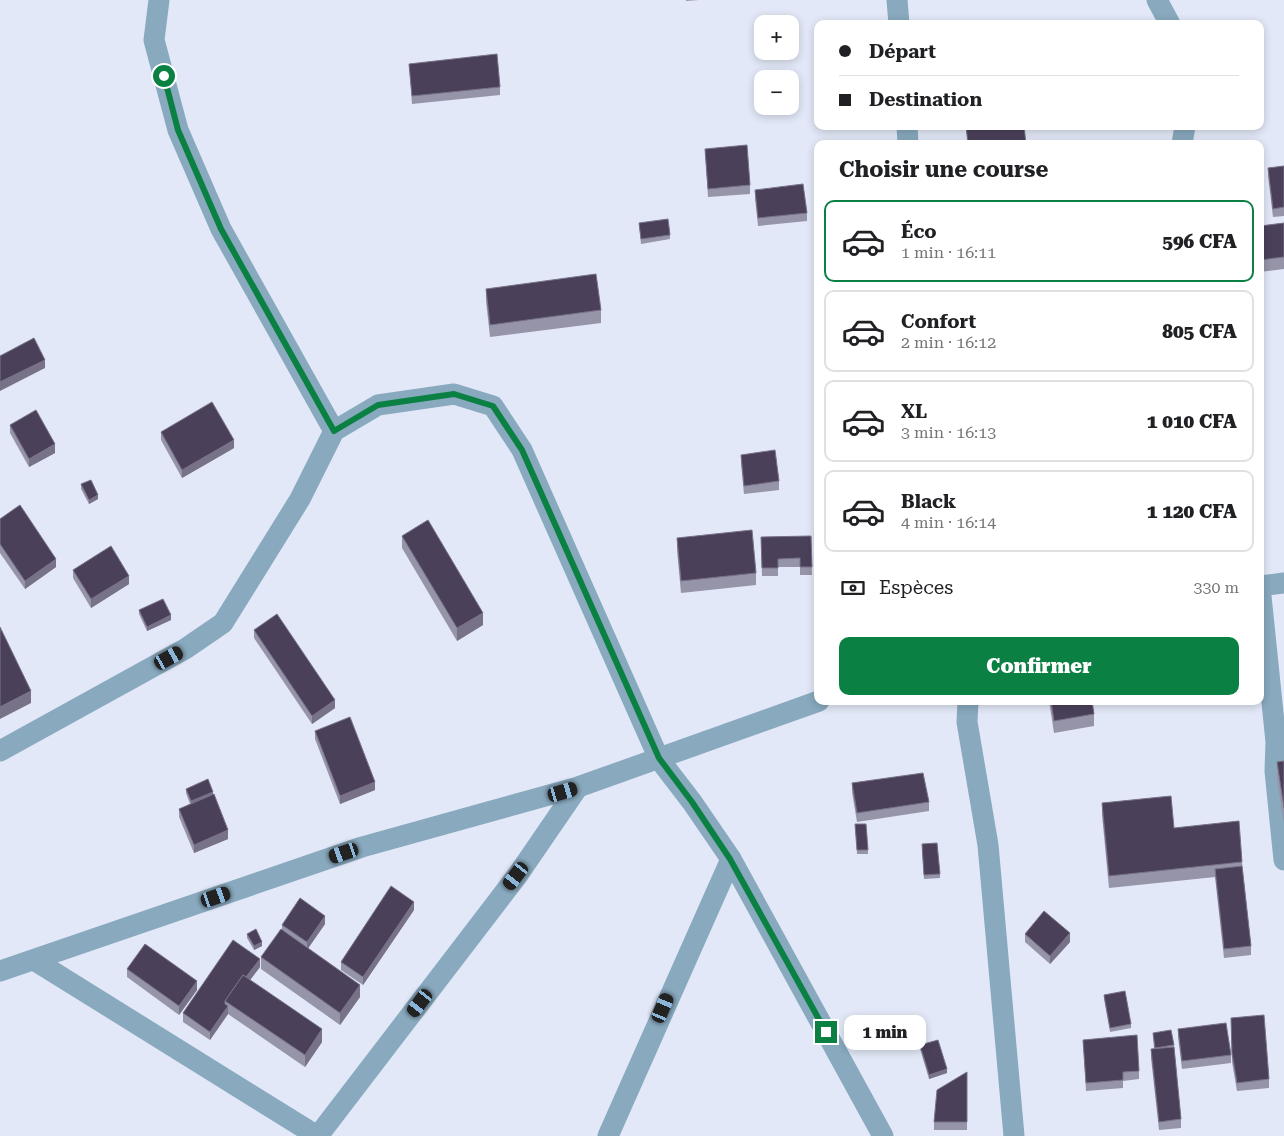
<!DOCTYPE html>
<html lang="fr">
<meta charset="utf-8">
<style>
body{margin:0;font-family:"Roboto Serif",serif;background:#f6f6f6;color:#202124;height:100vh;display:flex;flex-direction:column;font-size:19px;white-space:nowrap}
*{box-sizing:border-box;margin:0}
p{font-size:16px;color:#757577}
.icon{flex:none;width:28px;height:28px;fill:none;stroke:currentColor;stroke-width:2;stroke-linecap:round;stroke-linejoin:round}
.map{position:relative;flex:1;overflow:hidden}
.panel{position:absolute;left:814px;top:140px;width:450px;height:565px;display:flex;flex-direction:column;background:#fff;border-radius:10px;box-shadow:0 2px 8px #0003}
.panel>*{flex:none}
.hud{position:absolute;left:814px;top:20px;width:450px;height:110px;border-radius:10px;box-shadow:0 2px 8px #0003;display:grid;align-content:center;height:110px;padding:0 25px;background:#fff}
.tools{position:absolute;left:754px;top:15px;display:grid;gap:10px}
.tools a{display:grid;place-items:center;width:45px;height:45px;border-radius:10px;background:#fff;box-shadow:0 2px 8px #0003;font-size:25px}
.end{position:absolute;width:22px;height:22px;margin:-11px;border:6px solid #0b8043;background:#fff;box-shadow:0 0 0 2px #fff}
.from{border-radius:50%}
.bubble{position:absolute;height:35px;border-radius:10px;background:#fff;box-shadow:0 2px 8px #0003;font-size:16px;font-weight:800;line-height:35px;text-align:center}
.car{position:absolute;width:15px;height:30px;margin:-15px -8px;border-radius:6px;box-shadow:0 0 4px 1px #0007;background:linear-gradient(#222 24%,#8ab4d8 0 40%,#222 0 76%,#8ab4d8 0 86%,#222 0)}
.hud b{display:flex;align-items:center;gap:18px;height:48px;font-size:19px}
.hud b+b{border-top:1px solid #e0e0e0}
.hud i{width:12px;height:12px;background:#202124}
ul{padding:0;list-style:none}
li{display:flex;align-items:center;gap:15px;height:82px;margin:0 10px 8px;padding:0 15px;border:2px solid #e0e0e0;border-radius:10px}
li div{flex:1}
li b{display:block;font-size:19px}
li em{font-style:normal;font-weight:800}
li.on{border-color:#0b8043}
li>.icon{width:45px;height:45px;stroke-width:1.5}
h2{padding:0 25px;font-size:22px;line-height:60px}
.pay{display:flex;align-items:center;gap:12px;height:55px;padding:0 25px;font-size:19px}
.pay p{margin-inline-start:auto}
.action{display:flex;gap:10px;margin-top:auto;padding:10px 25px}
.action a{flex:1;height:58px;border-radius:10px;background:#0b8043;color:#fff;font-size:20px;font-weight:800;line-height:58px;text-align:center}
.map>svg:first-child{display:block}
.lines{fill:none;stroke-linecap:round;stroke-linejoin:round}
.street{stroke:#88a9be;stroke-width:21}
.wall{fill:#9694a8}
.shaded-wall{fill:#787289}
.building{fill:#4b405a;stroke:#787289}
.route{stroke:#0b8043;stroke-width:6}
</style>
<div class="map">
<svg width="1284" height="1136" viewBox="0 0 1284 1136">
<rect width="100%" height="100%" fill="#e2e8f7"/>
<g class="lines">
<g class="street">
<polyline points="159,0 154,40 178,130 221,229 334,431"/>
<polyline points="897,0 899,24"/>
<polyline points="1157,0 1170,24"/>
<polyline points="907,126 908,144"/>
<polyline points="1182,144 1185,126"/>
<polyline points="1260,586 1276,742 1275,771 1284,860"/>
<polyline points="1260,586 1284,583"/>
<polyline points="968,701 967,722 988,845 1014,1136"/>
<polyline points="0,751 185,649 223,623 300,499 334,431 378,405 454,394 493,406 522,450 659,759 692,802 731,859 883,1136"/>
<polyline points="34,960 317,1136"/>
<polyline points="0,971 362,847 578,787 819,701"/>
<polyline points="318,1136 517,876 578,787"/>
<polyline points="608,1136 731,859"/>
</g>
</g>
<g class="wall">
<polygon points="686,0 699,0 686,1"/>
<polygon points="409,64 500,87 500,95 412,104"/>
<polygon points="705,149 750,185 750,194 708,197"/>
<polygon points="1284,166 1284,216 1273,217 1268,176 1268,168"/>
<polygon points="755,190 807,213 807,221 758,226 755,198"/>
<polygon points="639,223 670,235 670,239 641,244"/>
<polygon points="1284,223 1284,269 1260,272 1260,226"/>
<polygon points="486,289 601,310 601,323 490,337 486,301"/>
<polygon points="10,425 55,453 29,467 10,433"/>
<polygon points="161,432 234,448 182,478 161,440"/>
<polygon points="741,455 779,481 779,490 744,494 741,463"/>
<polygon points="81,484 98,499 89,504 81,489"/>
<polygon points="0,519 56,567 25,589 0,553"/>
<polygon points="402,536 483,625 457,641 402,548"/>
<polygon points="811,536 812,575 800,575 800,567 778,567 778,576 762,576 761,537"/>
<polygon points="677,538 756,573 756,585 681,593 677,550"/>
<polygon points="73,570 129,584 91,608 73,578"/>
<polygon points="139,610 171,620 147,631 139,614"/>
<polygon points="254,630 335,708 312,724 254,638"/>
<polygon points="1049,701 1092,701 1094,714 1094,726 1054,733"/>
<polygon points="315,731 375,790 340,804 315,739"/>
<polygon points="1284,761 1284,824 1277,778 1277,762"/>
<polygon points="852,783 929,802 929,811 857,822 852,792"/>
<polygon points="186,789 213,795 228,839 194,853 179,817 179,809 190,804 186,793"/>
<polygon points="1102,803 1174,828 1242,862 1251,946 1251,955 1224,958 1215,877 1109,888 1102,815"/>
<polygon points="855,824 866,824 868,854 857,854"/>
<polygon points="922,849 940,874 940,878 924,879"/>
<polygon points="414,910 363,985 341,970 341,962"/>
<polygon points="325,924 308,948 360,997 340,1025 261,969 261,957 282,929 282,925"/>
<polygon points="247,934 262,946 254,950 247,938"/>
<polygon points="1025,934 1070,942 1050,964 1025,942"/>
<polygon points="260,967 250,980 322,1042 305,1067 228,1014 210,1040 183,1022 183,1013"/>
<polygon points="127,969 197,990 179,1015 127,977"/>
<polygon points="1104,995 1131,1024 1131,1028 1110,1032 1104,999"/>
<polygon points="1231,1018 1269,1079 1269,1088 1237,1091 1232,1062"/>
<polygon points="1178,1029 1231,1055 1231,1063 1182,1069 1178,1037"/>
<polygon points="1153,1033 1174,1045 1181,1119 1181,1128 1159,1130 1151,1058 1151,1049 1154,1049"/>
<polygon points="1083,1040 1139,1071 1139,1079 1123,1081 1123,1088 1086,1091"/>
<polygon points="920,1045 947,1073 929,1079 920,1049"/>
<polygon points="967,1072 967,1130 934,1130 934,1122"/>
</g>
<g class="shaded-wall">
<polygon points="45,360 45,368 0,391 0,382"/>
<polygon points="234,440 234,448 182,478 182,470"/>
<polygon points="55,444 55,453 29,467 29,459"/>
<polygon points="98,495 98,499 89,504 89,500"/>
<polygon points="56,559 56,567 25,589 25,581"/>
<polygon points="129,576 129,584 91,608 91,599"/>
<polygon points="483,613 483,625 457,641 457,628"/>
<polygon points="171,615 171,620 147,631 147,627"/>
<polygon points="31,691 31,703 0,719 0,707"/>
<polygon points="335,700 335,708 312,724 312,716"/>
<polygon points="375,782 375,790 340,804 340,796"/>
<polygon points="213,792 213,796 191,805 191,801"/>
<polygon points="228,830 228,839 194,853 194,845"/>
<polygon points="414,902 414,910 363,985 363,977"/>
<polygon points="325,916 325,924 307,950 307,942"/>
<polygon points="1070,933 1070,942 1050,964 1050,956"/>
<polygon points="262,942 262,946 254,950 254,946"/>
<polygon points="260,959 260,967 231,1005 227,1002"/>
<polygon points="197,981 197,990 179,1015 179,1006"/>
<polygon points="360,985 360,997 340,1025 340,1013"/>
<polygon points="228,1006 228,1014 210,1040 210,1032"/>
<polygon points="322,1029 322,1042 305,1067 305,1055"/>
<polygon points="947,1069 947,1073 929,1079 929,1075"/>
</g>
<g class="building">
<polygon points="497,54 500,87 412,96 409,64"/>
<polygon points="966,126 1024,126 1026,144 968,144"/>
<polygon points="747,145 750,185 708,189 705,149"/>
<polygon points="1284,166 1284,207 1273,209 1268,168"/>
<polygon points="803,184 807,213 758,218 755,190"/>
<polygon points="668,219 670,235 641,239 639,223"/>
<polygon points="1284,223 1284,257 1260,260 1260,226"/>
<polygon points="596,274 601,310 490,325 486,289"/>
<polygon points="34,338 45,360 0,382 0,356"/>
<polygon points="212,402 234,440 182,470 161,432"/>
<polygon points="36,410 55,444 29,459 10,425"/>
<polygon points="775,450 779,481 744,486 741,455"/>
<polygon points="91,480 98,495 89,500 81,484"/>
<polygon points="20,505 56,559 25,581 0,544 0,519"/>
<polygon points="428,520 483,613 457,628 402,536"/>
<polygon points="752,530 756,573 681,581 677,538"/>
<polygon points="811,536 812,567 800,567 800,558 778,559 778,568 762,568 761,537"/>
<polygon points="111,546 129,576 91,599 73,570"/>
<polygon points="163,599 171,615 147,627 139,610"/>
<polygon points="277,614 335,700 312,716 254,630"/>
<polygon points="0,627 31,691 0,707"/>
<polygon points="1051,701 1092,701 1094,714 1054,721"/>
<polygon points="350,717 375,782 340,796 315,731"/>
<polygon points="1284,761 1284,808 1277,762"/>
<polygon points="923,773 929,802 857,813 852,783"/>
<polygon points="208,779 213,792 191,801 186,789"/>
<polygon points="214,794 228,830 194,845 179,809"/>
<polygon points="1171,796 1174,828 1239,821 1242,862 1109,876 1102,803"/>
<polygon points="855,824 866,824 868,850 857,850"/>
<polygon points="937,843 940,874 924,875 922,844"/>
<polygon points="1242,866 1251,946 1224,949 1215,869"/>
<polygon points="391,886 414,902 363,977 341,962"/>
<polygon points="300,898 325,916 307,942 282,925"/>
<polygon points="1044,911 1070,933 1050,956 1025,934"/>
<polygon points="256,929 262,942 254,946 247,934"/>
<polygon points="281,929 360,985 340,1013 261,957"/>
<polygon points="233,940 260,959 246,977 243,975 225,1001 225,1004 228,1006 210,1032 183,1013"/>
<polygon points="145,944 197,981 179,1006 127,969"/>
<polygon points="243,975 322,1029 305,1055 225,1001"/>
<polygon points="1125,991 1131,1024 1110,1028 1104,995"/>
<polygon points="1264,1015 1269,1079 1237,1083 1232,1053 1231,1018"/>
<polygon points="1226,1023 1231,1055 1182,1061 1178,1029"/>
<polygon points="1171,1030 1174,1045 1155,1048 1153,1033"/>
<polygon points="1137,1035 1139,1071 1123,1072 1123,1080 1086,1083 1083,1040"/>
<polygon points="938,1040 947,1069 929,1075 920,1045"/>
<polygon points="1174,1047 1181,1119 1159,1122 1151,1049"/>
<polygon points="967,1072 967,1122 934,1122 937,1090"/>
</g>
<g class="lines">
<polyline class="route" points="164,76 178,130 221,229 334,431 378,405 454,394 493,406 522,450 659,758 692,802 730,859 826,1032"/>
</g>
</svg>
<div class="tools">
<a>+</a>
<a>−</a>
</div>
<i class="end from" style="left:164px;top:76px"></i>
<i class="end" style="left:826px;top:1032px"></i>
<div class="bubble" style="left:844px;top:1015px;width:82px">1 min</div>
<i class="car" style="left:169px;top:658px;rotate:61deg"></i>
<i class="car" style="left:563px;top:792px;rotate:74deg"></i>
<i class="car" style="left:344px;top:853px;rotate:251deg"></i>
<i class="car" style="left:516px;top:876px;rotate:217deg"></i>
<i class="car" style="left:216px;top:897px;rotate:71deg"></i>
<i class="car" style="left:420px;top:1003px;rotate:217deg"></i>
<i class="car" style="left:663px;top:1008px;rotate:23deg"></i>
<div class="hud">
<b><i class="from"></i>Départ</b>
<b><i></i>Destination</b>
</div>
<section class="panel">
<h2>Choisir une course</h2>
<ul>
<li class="on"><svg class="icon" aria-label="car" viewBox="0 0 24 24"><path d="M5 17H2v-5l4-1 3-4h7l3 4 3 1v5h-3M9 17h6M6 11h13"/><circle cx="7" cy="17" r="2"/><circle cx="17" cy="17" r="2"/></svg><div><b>Éco</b><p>1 min · 16:11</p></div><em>596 CFA</em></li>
<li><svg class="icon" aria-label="car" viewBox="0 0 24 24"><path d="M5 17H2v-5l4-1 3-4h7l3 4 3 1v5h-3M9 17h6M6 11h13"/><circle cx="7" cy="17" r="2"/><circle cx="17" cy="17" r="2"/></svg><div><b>Confort</b><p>2 min · 16:12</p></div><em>805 CFA</em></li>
<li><svg class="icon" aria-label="car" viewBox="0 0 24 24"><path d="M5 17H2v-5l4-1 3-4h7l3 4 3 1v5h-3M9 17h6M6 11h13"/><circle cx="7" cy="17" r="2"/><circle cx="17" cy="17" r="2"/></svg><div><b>XL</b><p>3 min · 16:13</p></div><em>1 010 CFA</em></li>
<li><svg class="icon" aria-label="car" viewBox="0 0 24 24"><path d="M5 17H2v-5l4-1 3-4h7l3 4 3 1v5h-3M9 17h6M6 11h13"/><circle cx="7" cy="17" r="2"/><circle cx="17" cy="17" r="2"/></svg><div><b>Black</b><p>4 min · 16:14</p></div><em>1 120 CFA</em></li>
</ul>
<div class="pay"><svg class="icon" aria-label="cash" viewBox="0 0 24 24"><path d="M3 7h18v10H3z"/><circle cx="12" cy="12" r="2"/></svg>Espèces<p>330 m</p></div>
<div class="action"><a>Confirmer</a></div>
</section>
</div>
